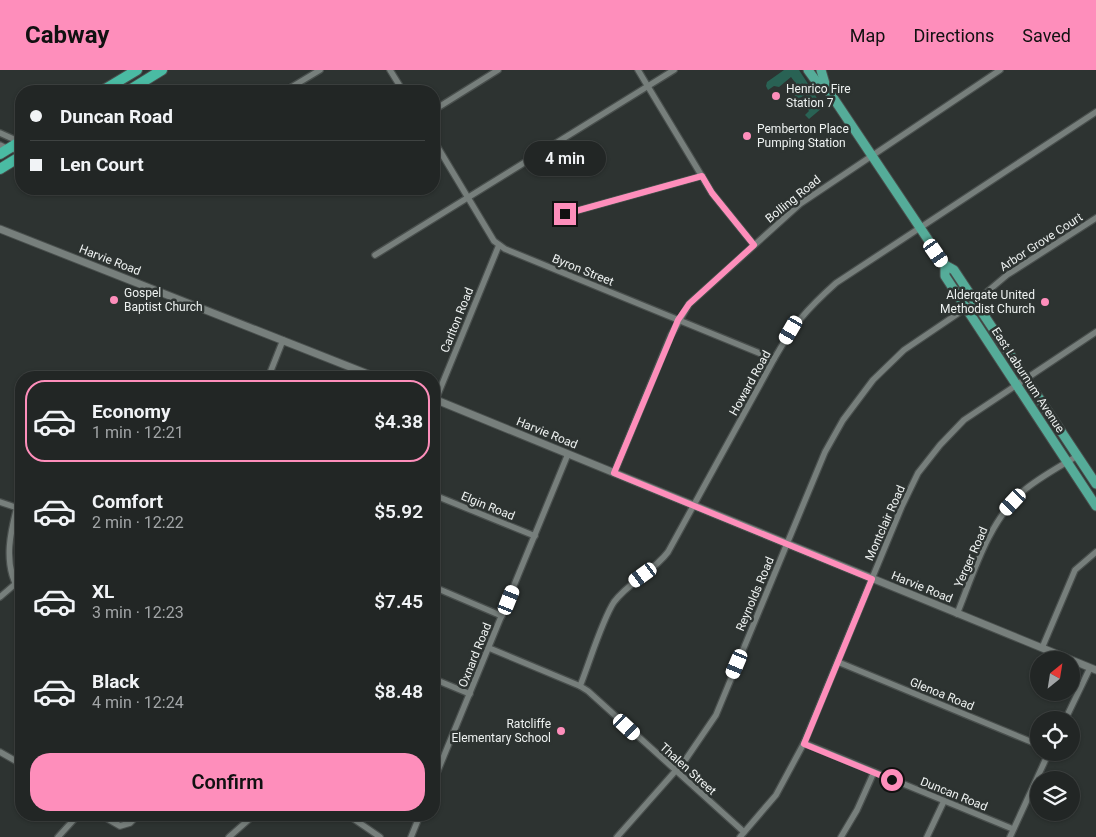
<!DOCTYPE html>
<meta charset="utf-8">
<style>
body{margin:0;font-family:Roboto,sans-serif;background:#2a2e2d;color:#f1f3f6;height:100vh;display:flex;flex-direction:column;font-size:19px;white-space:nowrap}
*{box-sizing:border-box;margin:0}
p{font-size:16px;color:#a2a5a7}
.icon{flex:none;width:28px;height:28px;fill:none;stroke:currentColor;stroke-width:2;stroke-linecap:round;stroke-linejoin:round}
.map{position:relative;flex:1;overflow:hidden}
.drawer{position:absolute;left:15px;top:301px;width:425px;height:450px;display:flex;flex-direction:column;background:#222625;border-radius:20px;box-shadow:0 1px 4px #0004,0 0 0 1px #3f4342}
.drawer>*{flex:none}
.banner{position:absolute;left:15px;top:15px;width:425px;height:110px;border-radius:20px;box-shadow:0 1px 4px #0004,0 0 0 1px #3f4342;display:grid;align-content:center;height:110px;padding:0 15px;background:#222625}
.needle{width:32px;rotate:30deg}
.controls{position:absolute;left:1030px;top:581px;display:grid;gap:10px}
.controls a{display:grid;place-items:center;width:50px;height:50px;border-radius:50%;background:#222625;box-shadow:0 1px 4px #0004,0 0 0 1px #3f4342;font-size:25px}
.end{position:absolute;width:22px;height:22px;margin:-11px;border:6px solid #fe8ebb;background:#111;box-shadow:0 0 0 2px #111}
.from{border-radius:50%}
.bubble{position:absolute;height:35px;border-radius:18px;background:#222625;box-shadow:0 1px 4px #0004,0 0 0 1px #3f4342;font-size:16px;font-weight:600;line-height:35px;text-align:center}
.car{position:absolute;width:15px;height:30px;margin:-15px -8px;border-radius:6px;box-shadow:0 0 4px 1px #0007;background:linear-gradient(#fff 24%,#345 0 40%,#fff 0 76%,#345 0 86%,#fff 0)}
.banner b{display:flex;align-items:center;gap:18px;height:48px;font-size:19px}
.banner b+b{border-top:1px solid #3f4342}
.banner i{width:12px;height:12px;background:#f1f3f6}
ul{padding:9px 0 0;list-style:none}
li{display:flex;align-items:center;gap:15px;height:82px;margin:0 10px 8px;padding:0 5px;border:2px solid transparent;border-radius:20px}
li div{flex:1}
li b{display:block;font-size:19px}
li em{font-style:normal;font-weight:600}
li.active{border-color:#fe8ebb}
li>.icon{width:45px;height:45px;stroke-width:1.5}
.cta{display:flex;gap:10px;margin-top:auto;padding:10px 15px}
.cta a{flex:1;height:58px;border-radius:20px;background:#fe8ebb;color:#111;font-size:20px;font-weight:600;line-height:58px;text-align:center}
header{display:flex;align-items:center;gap:30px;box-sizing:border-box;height:70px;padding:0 25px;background:#fe8ebb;color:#111}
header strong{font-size:24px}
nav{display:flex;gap:28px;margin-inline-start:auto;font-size:18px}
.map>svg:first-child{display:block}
.green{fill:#296254}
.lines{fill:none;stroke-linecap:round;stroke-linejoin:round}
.stream{stroke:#00261e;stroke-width:2}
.minor-casing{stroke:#494f4d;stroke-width:8}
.tertiary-casing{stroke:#494f4d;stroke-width:9}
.primary-casing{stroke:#494f4d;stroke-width:11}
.trunk-casing{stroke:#494f4d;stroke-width:12}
.minor{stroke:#777f7c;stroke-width:5.5}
.tertiary{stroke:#777f7c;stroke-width:7}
.primary{stroke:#55ac99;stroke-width:9}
.trunk{stroke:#4abba3;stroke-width:10}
.route{stroke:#fe8ebb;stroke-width:6}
.poi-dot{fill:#fe8ebb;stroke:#2d3331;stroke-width:2}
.labels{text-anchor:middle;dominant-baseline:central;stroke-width:5;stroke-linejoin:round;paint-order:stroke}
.poi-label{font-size:12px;fill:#eef2f1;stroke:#2d3331;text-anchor:start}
.street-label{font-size:12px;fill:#eef2f1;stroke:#2d3331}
</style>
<header>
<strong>Cabway</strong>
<nav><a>Map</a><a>Directions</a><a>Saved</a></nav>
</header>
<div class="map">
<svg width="1096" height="767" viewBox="0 0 1096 767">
<rect width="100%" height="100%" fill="#2d3331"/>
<g class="green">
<polygon points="784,0 799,0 812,20 794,32 792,30 796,27 793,23 800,19 791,7 779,17 774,16 768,20 766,16 767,12"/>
<polygon points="813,21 822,38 809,49 805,45 809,41 801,29"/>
</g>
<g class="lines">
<polyline class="stream" points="58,119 60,121"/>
<g class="minor-casing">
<g id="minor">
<polyline points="390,0 403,21"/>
<polyline points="638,0 712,123 754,175"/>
<polyline points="285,21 320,0"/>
<polyline points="434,40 498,0"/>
<polyline points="0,63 20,72"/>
<polyline points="434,71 494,171 505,179 774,289"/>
<polyline points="0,75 8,79 21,80"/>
<polyline points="565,144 702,106"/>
<polyline points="375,185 674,0"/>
<polyline points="268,308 283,270"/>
<polyline points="434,334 499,175"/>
<polyline points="614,403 671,265 689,234 800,134 1000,0"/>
<path d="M21,422c-9,33 -21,72 0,101"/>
<polyline points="434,425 535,466"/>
<polyline points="0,432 21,439"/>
<polyline points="434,517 502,546"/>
<polyline points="0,527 14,515"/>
<path d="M957,544c17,-42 31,-91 65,-122 16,-14 37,-25 55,-36"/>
<polyline points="489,578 580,616 588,621 744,762"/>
<polyline points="1042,578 1075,500 1096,482"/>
<polyline points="838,592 1039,675"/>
<polyline points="434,609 470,624"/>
<path d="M580,616c9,-22 22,-66 34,-84 15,-20 39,-30 54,-50l106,-193c20,-35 32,-49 62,-76l260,-171"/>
<polyline points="1065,650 1090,598"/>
<polyline points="804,673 1013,759"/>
<polyline points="0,682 21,694"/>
<polyline points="434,710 568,384"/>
<polyline points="101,745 120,756 130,753 138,745"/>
<polyline points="348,745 380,767"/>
<polyline points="58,767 78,745"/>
<polyline points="229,767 254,745"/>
<polyline points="411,767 420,745"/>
<polyline points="617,767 686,689 716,645 825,382 843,350 873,310 904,280 975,232 1007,205 1096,148"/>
<polyline points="740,767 776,725 804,673 902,436 918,403 940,375 964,350 1096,262"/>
<polyline points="841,767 857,740 874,702"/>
<polyline points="927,767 944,731"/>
<polyline points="1010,767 1049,682"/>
</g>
</g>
<g class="tertiary-casing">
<g id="tertiary">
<polyline points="0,159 378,308"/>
<polyline points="434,329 1096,600"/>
</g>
</g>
<g class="primary-casing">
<g id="primary">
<polyline points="808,0 816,11 826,17"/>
<polyline points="821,0 826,17 945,195 954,200 1096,414"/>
<polyline points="945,195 945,206 1096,436"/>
</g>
</g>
<g class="trunk-casing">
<g id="trunk">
<polyline points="102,21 137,0"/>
<polyline points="128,21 162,0"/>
<polyline points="0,84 21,71"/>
<polyline points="0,99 21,86"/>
</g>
</g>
<use href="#minor" class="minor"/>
<use href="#tertiary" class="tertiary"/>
<use href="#primary" class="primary"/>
<use href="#trunk" class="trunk"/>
</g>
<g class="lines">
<polyline class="route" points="565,144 702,106 712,123 754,175 689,234 678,250 614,403 872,509 804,674 892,710"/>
</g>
<g class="poi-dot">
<circle cx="776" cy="26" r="5"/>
<circle cx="747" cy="66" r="5"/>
<circle cx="114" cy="230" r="5"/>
<circle cx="1045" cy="232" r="5"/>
<circle cx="561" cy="661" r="5"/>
</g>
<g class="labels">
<g class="poi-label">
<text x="786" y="19">Henrico Fire<tspan x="786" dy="14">Station 7</tspan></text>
<text x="757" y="59">Pemberton Place<tspan x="757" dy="14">Pumping Station</tspan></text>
<text x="124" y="223">Gospel<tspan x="124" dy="14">Baptist Church</tspan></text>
<text x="1035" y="225" text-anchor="end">Aldergate United<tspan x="1035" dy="14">Methodist Church</tspan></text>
<text x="551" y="654" text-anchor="end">Ratcliffe<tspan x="551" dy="14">Elementary School</tspan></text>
</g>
<g class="street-label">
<text transform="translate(793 129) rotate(-39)">Bolling Road</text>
<text transform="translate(1041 172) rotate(-33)">Arbor Grove Court</text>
<text transform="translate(110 190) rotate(21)">Harvie Road</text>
<text transform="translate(583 200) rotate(22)">Byron Street</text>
<text transform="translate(457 250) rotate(-68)">Carlton Road</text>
<text transform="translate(1028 310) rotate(57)">East Laburnum Avenue</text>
<text transform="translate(750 313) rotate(-61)">Howard Road</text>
<text transform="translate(547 363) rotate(22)">Harvie Road</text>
<text transform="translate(488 436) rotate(22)">Elgin Road</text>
<text transform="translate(885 453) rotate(-66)">Montclair Road</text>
<text transform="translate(971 487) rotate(-66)">Yerger Road</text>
<text transform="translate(922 517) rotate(22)">Harvie Road</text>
<text transform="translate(755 524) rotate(-67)">Reynolds Road</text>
<text transform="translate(475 585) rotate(-68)">Oxnard Road</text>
<text transform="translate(942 624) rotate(22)">Glenoa Road</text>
<text transform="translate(688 699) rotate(42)">Thalen Street</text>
<text transform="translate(954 724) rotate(22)">Duncan Road</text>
</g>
</g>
</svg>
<div class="controls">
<a><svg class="needle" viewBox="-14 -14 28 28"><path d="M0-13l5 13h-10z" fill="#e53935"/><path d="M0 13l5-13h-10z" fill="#a2a5a7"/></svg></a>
<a><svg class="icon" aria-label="locate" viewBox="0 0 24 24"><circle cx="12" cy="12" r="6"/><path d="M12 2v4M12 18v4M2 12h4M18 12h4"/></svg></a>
<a><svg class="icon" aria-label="layers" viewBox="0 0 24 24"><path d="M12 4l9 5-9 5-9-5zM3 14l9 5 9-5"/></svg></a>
</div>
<i class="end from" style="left:892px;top:710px"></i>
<i class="end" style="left:565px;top:144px"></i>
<div class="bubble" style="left:524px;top:71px;width:82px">4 min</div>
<i class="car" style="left:936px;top:183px;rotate:145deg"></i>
<i class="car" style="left:791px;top:260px;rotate:210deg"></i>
<i class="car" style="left:1013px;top:432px;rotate:223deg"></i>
<i class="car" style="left:643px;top:505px;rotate:234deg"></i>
<i class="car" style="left:509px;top:530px;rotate:22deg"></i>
<i class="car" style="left:737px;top:594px;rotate:203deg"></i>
<i class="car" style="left:627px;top:657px;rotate:133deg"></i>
<div class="banner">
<b><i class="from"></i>Duncan Road</b>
<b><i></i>Len Court</b>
</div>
<section class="drawer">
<ul>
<li class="active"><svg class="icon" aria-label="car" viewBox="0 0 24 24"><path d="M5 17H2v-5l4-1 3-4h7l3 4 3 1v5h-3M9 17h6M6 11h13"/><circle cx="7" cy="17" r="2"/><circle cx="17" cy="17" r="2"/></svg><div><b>Economy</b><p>1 min · 12:21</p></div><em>$4.38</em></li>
<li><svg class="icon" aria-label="car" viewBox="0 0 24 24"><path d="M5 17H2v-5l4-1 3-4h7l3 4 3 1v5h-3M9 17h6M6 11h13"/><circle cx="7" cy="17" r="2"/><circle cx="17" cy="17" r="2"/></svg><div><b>Comfort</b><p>2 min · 12:22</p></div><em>$5.92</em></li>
<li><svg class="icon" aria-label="car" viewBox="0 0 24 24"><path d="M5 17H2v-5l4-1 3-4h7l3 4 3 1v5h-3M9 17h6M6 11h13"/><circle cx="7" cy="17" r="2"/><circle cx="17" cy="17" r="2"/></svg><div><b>XL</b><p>3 min · 12:23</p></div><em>$7.45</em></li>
<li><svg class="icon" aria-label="car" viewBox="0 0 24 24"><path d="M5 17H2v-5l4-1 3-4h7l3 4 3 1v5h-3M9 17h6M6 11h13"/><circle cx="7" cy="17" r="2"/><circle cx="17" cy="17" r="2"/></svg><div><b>Black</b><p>4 min · 12:24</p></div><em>$8.48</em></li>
</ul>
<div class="cta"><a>Confirm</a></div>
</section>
</div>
